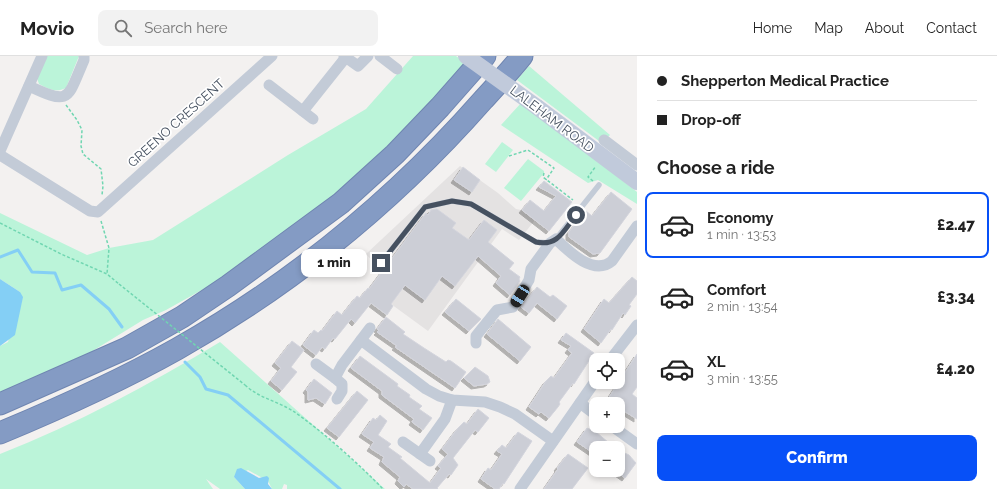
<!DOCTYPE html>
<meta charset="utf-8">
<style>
body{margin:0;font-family:Raleway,sans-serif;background:#f2f2f2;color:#222;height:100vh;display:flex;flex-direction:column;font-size:15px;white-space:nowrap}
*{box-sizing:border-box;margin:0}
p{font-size:13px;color:#767676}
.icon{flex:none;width:22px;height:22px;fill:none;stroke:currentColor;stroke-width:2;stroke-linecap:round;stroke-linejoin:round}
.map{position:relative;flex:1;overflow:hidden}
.sheet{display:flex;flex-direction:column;background:#fff;width:360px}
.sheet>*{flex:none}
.banner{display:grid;align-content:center;height:88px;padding:0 20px;background:#fff}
.tools{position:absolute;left:589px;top:297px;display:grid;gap:8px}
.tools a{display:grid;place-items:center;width:36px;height:36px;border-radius:8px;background:#fff;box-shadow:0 2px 6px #0003;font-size:20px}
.end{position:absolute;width:18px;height:18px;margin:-9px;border:5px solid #465160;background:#fff;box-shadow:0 0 0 2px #fff}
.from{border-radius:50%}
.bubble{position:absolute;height:28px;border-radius:8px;background:#fff;box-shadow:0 2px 6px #0003;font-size:13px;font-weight:800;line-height:28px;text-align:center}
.car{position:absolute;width:12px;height:24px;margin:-12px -6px;border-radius:5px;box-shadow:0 0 3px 1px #0007;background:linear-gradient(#222 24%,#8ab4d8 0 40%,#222 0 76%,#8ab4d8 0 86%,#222 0)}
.banner b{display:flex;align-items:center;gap:14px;height:38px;font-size:15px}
.banner b+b{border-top:1px solid #e0e0e0}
.banner i{width:10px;height:10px;background:#222}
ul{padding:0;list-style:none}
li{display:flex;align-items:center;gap:12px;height:66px;margin:0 8px 6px;padding:0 12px;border:2px solid transparent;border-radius:8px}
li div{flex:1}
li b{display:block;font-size:15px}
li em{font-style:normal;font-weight:800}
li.selected{border-color:#0750f7}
li>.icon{width:36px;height:36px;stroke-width:1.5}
h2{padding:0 20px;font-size:18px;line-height:48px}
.button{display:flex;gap:8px;margin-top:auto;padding:8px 20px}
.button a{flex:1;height:46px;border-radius:8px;background:#0750f7;color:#fff;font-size:16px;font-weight:800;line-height:46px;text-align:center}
header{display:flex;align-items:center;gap:24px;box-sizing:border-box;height:56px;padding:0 20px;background:#fff;border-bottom:1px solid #e0e0e0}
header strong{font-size:19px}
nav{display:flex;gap:22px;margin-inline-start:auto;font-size:14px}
.search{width:280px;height:36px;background:#f2f2f2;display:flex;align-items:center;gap:10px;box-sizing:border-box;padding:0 14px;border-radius:8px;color:#767676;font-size:15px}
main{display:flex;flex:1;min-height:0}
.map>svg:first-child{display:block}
.education{fill:#e4e2e2}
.green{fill:#bbf4d9}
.water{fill:#84cff5}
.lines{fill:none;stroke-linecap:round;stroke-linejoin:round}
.stream{stroke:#84cff5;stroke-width:3}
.building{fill:#ccced6;stroke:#d4d5dd;filter:url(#shadow)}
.motorway-casing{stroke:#6f85b0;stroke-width:23}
.path{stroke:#70d6b1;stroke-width:1.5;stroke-dasharray:3 2;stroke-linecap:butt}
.service{stroke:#c3cbd7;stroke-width:5.5}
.minor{stroke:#c3cbd7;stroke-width:11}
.secondary{stroke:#c1cadb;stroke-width:16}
.motorway{stroke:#849bc4;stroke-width:21}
.path-bridge{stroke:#70d6b1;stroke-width:1.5;stroke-dasharray:3 2;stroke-linecap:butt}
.secondary-bridge{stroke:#c1cadb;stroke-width:16}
.route{stroke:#465160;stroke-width:5}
.labels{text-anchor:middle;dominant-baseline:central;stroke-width:3.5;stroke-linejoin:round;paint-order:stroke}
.street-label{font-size:13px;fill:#465160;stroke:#fff}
</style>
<header>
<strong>Movio</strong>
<div class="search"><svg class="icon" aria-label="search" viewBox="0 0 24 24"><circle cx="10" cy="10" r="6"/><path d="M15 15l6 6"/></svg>Search here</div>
<nav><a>Home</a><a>Map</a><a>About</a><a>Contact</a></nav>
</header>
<main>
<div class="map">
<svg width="637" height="433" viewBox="0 0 637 433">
<defs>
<filter id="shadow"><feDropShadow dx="-3" dy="3" stdDeviation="0" flood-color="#0004"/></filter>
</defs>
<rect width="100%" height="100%" fill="#f3f1f0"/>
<polygon class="education" points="460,110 498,137 516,153 521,154 535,164 519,184 502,173 428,275 369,232 381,215 366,198"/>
<g class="green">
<path d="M45,0h34l-13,32c-11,5 -17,1 -27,-4l-2,-6z"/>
<polygon points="413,0 456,0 467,8 386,92 319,152 234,216 166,254 143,264 73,307 0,338 0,290 8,286 20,236 0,223 0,157 87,199 109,192 153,184 288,99 366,53"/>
<polygon points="529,10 610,79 606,83 599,85 517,24"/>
<polygon points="522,46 637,136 637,148 598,124 588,127 501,69"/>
<polygon points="502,86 513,94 496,116 485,108"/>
<polygon points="528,103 544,115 544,117 521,145 504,132"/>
<path d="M220,286l165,147h-98v-4l-3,-1 -2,5h-10l-4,-8 -20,-11 -14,7 11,12h-25l-14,-10 7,10h-213v-35c77,-30 150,-70 220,-112z"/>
</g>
<g class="water">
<polygon points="0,223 20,236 23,241 15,279 0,290"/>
<polygon points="241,412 259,422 267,420 269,422 268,428 272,433 245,433 234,421 237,413"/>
</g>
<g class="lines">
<g class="stream">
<polyline points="0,201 18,194 32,216 55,217 62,234 81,229 109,253 122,271"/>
<polyline points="185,306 200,321 206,333 228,339 340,433"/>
</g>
</g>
<g class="building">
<polygon points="463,111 480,124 472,136 454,124"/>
<polygon points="544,125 572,146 549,175 522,154 530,144 544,155 556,140 539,131"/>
<polygon points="611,136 632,153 600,197 593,198 569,181 569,176 586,155 592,160"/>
<polygon points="437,153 456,167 452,172 469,184 484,164 497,174 488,186 514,207 509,213 520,221 519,223 520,225 510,239 496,227 501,220 478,200 455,230 442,220 425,244 405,229 391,248 393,250 387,259 371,247 355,267 351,263 335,283 333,282 325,293 322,291 316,299 303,289 314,274 318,277 321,274 322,275 337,255 342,259 357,240 360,242 368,232 369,233 426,157 428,159 431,154"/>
<polygon points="632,221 637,225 637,238 629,249 631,250 625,259 623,257 612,274 611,273 601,287 584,273 604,243 609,247"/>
<polygon points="537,231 550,241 553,239 567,250 557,263 537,247 529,257 521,251"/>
<polygon points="456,243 481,263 469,275 445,256"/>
<polygon points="386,261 405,276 403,278 424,292 446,306 448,304 451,305 466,316 455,332 395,291 397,290 377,276 379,274 377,273"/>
<polygon points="498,263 531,291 520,305 487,278"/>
<polygon points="566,277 594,297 574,328 573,327 559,346 560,348 558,351 549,362 541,356 539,358 529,351 546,325 551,320 554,322 572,297 568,294 571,290 561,284"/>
<polygon points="292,285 304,294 291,311 297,316 282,334 271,325 281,312 275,307"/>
<polygon points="637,298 637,331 632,338 637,342 637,363 619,352 618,348 608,343"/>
<polygon points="360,300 398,328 397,330 410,339 409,341 422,350 419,353 432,362 423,374 412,366 414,363 382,339 382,335 351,312"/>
<polygon points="475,311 488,320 490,326 487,328 474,330 464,322"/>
<polygon points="314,323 332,337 325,348 316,342 308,344 308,336 306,334"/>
<polygon points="357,335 368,344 339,381 327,372"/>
<polygon points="478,353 489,362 478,376 475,374 453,402 458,409 451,419 449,418 437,432 438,433 413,433 406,428 404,431 398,425 400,421 382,406 384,401 370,392 374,386 362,378 373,362 376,364 380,359 387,365 378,379 391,388 388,391 402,401 400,402 430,427 441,412 438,410 448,398 442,393 458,372 464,366 467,368"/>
<polygon points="587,372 596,376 615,392 596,392 596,399 577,386"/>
<polygon points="518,376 532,385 504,428 503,427 499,433 495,433 481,423 488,412 491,414 502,398 497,395 502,389 506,392"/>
<polygon points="618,394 629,399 636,407 625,422 618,417"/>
<polygon points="568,398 588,412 572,433 544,433 558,413 557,412"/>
</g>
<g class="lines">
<g class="motorway-casing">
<g id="motorway">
<polyline points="0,348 127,292 182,261 228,230 341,147 395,98 440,51 485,0"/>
<path d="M0,377c60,-25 120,-52 177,-84 115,-65 219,-150 306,-249 13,-14 27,-29 39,-44"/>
</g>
</g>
<g class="path">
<polyline points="66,49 77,64 82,74 81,90 83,98 101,113 103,130 102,139"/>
<polyline points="509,100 528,94 554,112 546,124"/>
<polyline points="544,117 543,121 573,144"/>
<polyline points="593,125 588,121 596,110"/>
<polyline points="101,165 109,192 107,218"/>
<polyline points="0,167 61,198 107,218 119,228"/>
<path d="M245,329c14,13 32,16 48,26 28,19 66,53 90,78"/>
</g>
<g class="service">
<polyline points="556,183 599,129"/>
<polyline points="381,207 425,151 452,145 471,148 536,186 550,187"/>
</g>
<g class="minor">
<polyline points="344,0 358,10 368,0"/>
<polyline points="380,0 397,13"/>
<polyline points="269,29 313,63"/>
<path d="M29,30c42,20 38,13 55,-26v-4"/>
<polyline points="303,55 346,1"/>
<polyline points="604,84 637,109"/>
<polyline points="0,95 42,0"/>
<polyline points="0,99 90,155 98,156 272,0"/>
<polyline points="361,284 426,333 439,340 452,344 485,346 500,351 515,358 553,385"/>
<path d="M476,287v-7l21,-26 16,-3 16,-27 2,-11 19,-26 6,-4c14,14 38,37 56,22l25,-35"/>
<polyline points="610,304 637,269"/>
<polyline points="316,308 335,322"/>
<polyline points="337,343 342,335 342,328 335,322 342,309 370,272"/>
<polyline points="580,347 596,359"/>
<polyline points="612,370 637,388"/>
<polyline points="403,386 430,405"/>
<polyline points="420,398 445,363 452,344"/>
<polyline points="520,433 596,324"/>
</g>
<polyline class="secondary" points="537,51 637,126"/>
<use href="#motorway" class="motorway"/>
<polyline class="path-bridge" points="119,228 245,329"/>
<polyline class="secondary-bridge" points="466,0 537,51"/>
</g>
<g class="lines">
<path class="route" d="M381,207l44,-56 27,-6 19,3 65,38c22,5 28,-12 40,-27"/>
</g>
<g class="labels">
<g class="street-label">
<text transform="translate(552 63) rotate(37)">LALEHAM ROAD</text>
<text transform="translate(176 67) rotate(-42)">GREENO CRESCENT</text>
</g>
</g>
</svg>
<div class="tools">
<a><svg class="icon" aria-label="locate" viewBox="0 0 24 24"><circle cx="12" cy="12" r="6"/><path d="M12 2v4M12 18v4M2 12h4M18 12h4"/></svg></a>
<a>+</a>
<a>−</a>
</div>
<i class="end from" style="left:576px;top:159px"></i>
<i class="end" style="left:381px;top:207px"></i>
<div class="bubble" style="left:301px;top:193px;width:66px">1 min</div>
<i class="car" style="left:520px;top:240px;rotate:212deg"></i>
</div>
<section class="sheet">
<div class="banner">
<b><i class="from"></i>Shepperton Medical Practice</b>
<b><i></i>Drop-off</b>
</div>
<h2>Choose a ride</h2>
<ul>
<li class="selected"><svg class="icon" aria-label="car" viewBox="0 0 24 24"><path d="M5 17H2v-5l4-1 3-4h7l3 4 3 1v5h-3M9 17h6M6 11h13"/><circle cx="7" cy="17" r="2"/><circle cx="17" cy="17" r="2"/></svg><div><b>Economy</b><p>1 min · 13:53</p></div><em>£2.47</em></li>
<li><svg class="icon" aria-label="car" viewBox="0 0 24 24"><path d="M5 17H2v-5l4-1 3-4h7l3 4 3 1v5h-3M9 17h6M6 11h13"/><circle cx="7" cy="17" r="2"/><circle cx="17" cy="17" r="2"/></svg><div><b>Comfort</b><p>2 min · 13:54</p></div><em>£3.34</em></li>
<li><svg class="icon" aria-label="car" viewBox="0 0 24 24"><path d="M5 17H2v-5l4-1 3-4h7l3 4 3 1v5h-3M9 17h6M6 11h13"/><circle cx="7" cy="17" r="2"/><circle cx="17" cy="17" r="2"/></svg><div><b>XL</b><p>3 min · 13:55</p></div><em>£4.20</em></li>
</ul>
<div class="button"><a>Confirm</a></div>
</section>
</main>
